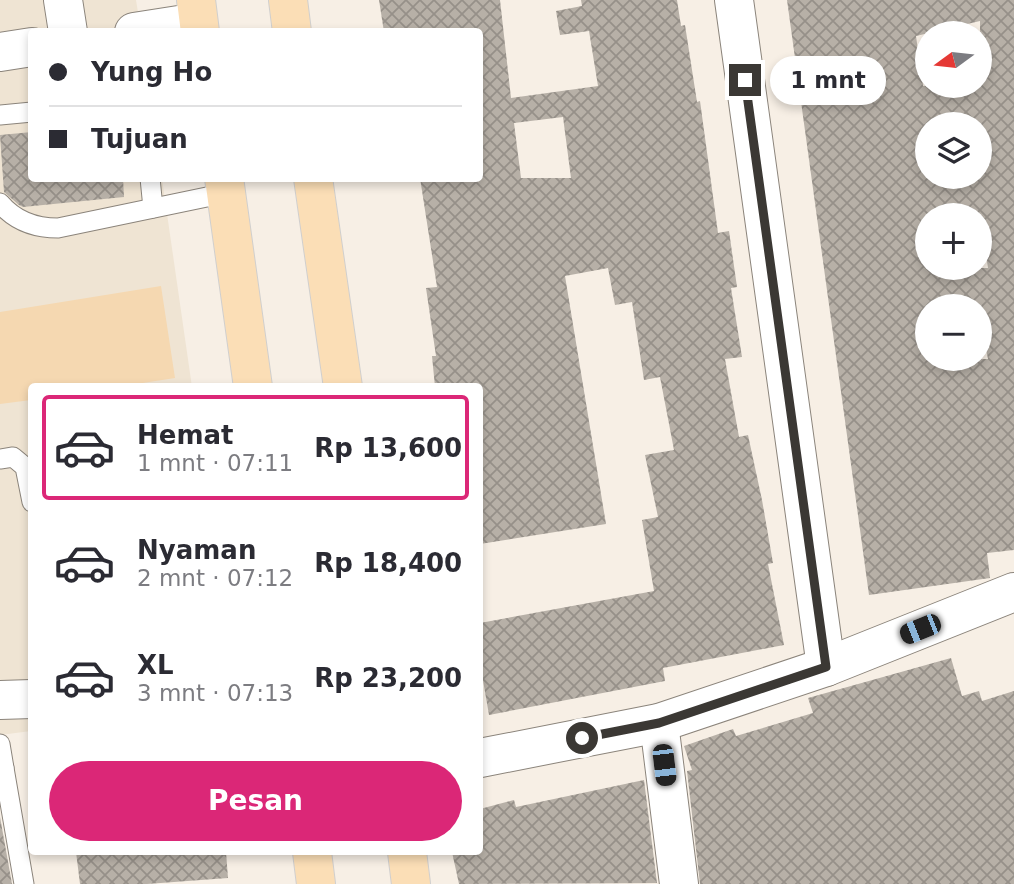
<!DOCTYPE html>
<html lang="id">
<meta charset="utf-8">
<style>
body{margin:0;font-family:"DejaVu Sans",sans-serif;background:#f2f2f3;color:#2b2b33;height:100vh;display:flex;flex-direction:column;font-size:26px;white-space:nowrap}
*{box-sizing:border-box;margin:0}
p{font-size:23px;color:#7c7c81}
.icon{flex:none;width:38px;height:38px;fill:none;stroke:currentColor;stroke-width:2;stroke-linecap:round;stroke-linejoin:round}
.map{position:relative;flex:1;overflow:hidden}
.sheet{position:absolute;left:28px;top:383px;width:455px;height:472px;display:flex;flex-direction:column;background:#fff;border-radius:7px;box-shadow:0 4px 10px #0003}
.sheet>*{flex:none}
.hud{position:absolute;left:28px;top:28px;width:455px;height:154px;border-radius:7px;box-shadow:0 4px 10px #0003;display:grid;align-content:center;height:154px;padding:0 21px;background:#fff}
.needle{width:46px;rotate:255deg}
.controls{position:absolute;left:915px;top:21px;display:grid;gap:14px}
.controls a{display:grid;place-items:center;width:77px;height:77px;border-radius:50%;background:#fff;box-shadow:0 4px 10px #0003;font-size:35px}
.end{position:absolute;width:32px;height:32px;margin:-16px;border:9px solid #3b3834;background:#fff;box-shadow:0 0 0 4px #fff}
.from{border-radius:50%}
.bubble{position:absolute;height:49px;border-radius:24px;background:#fff;box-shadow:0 4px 10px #0003;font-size:23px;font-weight:700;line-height:49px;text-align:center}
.car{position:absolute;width:21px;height:42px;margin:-21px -10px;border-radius:9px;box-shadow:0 0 5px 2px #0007;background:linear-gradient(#222 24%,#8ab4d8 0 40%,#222 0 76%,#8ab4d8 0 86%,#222 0)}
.hud b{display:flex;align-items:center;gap:24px;height:66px;font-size:26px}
.hud b+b{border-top:2px solid #e1e1e2}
.hud i{width:18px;height:18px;background:#2b2b33}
ul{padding:12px 0 0;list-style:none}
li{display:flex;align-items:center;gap:21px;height:105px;margin:0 14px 10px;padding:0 7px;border:4px solid transparent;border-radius:7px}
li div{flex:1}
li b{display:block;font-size:26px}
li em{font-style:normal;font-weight:700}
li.selected{border-color:#db2777}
li>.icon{width:63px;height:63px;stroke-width:1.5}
.button{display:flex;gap:14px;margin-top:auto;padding:14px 21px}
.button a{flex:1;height:80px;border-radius:42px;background:#db2777;color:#fff;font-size:28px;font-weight:700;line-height:80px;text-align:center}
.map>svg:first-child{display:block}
.built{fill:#efe4d3}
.grass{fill:#f5d8b1}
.building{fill:url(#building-cross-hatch);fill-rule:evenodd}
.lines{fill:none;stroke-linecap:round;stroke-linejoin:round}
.lane-casing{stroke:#8b847b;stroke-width:21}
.street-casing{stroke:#8b847b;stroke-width:40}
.primary-casing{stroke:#d0cfce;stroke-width:40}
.lane{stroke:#fff;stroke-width:19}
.street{stroke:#fff;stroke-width:38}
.primary{stroke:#fbdeb6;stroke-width:38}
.route{stroke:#3b3834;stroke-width:9}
</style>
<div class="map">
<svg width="1014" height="884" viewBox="0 0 1014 884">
<defs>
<pattern id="building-cross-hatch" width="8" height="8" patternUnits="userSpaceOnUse" patternTransform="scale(1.75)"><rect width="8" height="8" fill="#b7b0a7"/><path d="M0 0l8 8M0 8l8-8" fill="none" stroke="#969089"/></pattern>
</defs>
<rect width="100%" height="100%" fill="#f7efe5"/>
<polygon class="built" points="0,0 136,0 141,31 32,32 32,178 162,179 192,387 32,387 31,731 0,735"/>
<polygon class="grass" points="161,286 175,378 117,387 32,387 31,400 0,404 0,312"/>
<g class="building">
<path d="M379,0h121l11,98 87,-12 -9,-55 -29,4 -4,-24 26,-5 -1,-6h96l4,26 4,-1 12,77 3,-1 18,132 11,-2 8,56 -6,1 11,69 -17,2 14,78 9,-2 14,65 11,63 -5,1 16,81 -121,23 2,13 -176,34 -9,-52v-40l174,-32 -12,-71 16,-3 -13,-62 29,-5 -14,-73 -16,3 -12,-78 -17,3 -7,-37 -43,8 41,248 -126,20v-157h-45l-3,-31h4l-10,-68 11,-1 -17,-109h60v-146h-96zM563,117l8,61h-50l-7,-55z"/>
<path d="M787,0h227v550l-27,3 3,25 -121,17zM980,21v65h-57l-7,-50zM928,124h52v23l5,24 -5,1v5l-52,2zM928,215h52l8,53h-60zM928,306h52v14l8,39h-60z"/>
<polygon points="32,132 32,178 123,178 124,197 23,207 19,205 4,192 0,135"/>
<polygon points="951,658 962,696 979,691 982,701 1014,691 1014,884 700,884 687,771 692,770 684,746 733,729 736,736 813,713 808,698"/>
<polygon points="644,780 657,883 459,884 452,852 480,852 480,809 514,800 516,807"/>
<polygon points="0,817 12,884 0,884"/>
<polygon points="76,852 226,852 228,878 147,884 80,884"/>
</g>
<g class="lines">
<g class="lane-casing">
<g id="lane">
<polyline points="0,115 32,112"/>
<polyline points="150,178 153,208"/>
<path d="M0,203c15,18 35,25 58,25l168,-35"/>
<polyline points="0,459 13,457 25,467 32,502"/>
<polyline points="0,744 4,768 0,769"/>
<polyline points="4,768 24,884"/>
</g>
</g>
<g class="street-casing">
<g id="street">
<polyline points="63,0 68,32"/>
<polyline points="734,0 826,667"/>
<polyline points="134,32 198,22"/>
<polyline points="0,52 32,47"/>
<polyline points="0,700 32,699"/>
<polyline points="659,723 679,884"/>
<polyline points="480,758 659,723 826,667 1014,592"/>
</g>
</g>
<g class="primary-casing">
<g id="primary">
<polyline points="196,0 200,32"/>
<polyline points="288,0 292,32"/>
<polyline points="224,178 253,387"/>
<polyline points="313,178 343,387"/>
<polyline points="312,852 316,884"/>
<polyline points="407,852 411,884"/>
</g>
</g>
<use href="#lane" class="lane"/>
<use href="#street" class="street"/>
<use href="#primary" class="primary"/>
</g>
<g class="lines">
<polyline class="route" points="582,738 659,723 826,667 745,80"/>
</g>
</svg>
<div class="controls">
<a><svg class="needle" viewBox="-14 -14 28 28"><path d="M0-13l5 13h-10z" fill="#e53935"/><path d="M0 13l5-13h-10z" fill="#7c7c81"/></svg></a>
<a><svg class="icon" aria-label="layers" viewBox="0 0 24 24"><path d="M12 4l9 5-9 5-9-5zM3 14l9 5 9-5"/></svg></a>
<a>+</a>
<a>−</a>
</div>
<i class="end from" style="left:582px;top:738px"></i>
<i class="end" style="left:745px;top:80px"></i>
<div class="bubble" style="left:770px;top:56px;width:116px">1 mnt</div>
<i class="car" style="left:920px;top:629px;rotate:248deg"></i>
<i class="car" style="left:664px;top:765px;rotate:173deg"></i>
<div class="hud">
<b><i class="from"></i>Yung Ho</b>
<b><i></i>Tujuan</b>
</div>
<section class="sheet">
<ul>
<li class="selected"><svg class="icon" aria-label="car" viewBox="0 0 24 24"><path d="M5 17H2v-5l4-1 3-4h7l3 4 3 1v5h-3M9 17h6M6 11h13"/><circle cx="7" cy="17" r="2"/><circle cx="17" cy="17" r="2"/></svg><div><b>Hemat</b><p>1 mnt · 07:11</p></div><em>Rp 13,600</em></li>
<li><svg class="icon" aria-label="car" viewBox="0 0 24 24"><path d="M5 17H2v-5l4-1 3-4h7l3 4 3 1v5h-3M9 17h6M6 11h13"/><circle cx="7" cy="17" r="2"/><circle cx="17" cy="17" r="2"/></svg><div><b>Nyaman</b><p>2 mnt · 07:12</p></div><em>Rp 18,400</em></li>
<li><svg class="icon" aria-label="car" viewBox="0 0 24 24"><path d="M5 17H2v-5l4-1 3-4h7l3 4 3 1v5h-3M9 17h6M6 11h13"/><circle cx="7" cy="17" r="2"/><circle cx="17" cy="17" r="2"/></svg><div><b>XL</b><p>3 mnt · 07:13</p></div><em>Rp 23,200</em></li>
</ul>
<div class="button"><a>Pesan</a></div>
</section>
</div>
